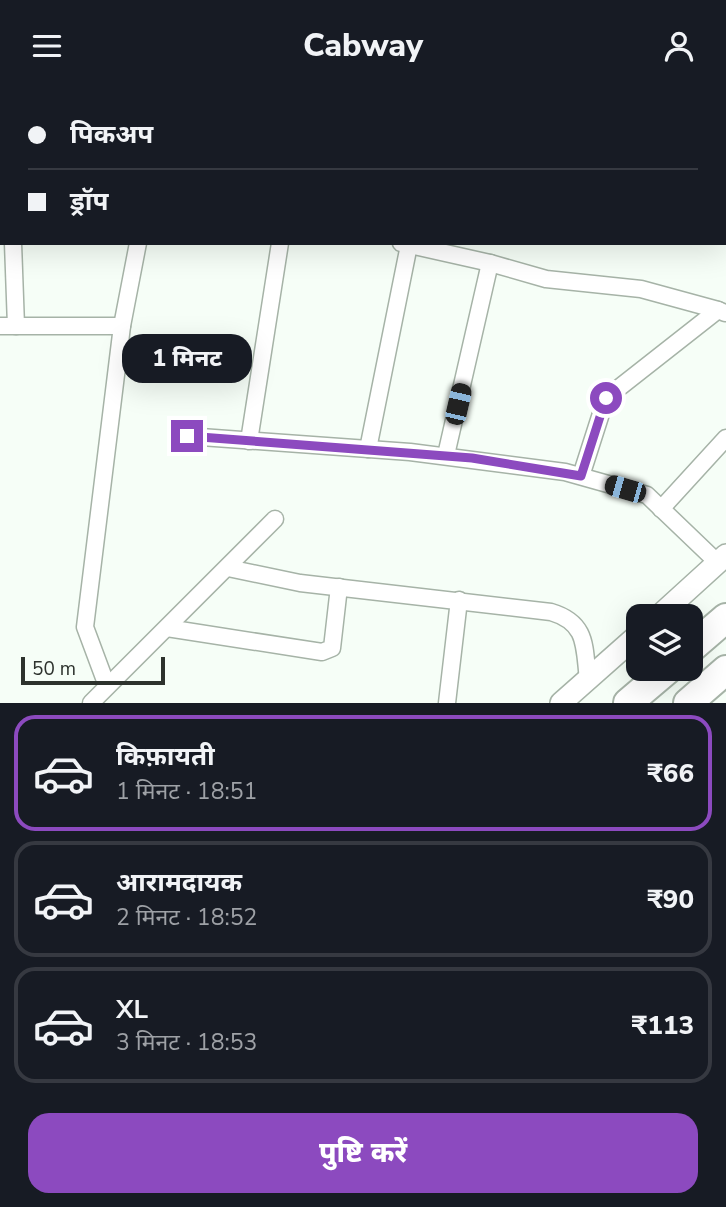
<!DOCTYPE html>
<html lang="hi">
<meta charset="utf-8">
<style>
body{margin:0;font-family:"Nunito Sans","Noto Sans Devanagari",sans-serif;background:#242831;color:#f1f3f6;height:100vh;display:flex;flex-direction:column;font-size:26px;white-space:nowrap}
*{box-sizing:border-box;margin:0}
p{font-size:23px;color:#9ea1a6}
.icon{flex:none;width:38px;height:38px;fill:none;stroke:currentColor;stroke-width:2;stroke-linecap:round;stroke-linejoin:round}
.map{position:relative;height:612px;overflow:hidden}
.panel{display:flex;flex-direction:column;background:#171b24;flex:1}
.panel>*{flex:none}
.guide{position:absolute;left:0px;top:0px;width:726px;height:154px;box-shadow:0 7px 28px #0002;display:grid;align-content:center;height:154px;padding:0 28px;background:#171b24}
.fabs{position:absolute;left:626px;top:513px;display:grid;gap:14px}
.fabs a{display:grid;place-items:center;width:77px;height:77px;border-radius:14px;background:#171b24;box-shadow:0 7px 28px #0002;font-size:35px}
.scale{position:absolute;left:21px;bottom:18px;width:144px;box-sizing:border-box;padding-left:7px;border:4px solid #2d322d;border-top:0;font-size:19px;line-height:24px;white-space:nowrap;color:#2d322d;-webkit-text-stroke:5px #f6fef7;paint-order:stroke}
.end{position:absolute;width:32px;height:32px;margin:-16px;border:9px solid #8c4abf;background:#fff;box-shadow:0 0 0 4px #fff}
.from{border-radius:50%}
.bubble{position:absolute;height:49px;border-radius:21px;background:#171b24;box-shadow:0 7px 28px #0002;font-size:23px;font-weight:800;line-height:49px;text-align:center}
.car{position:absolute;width:21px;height:42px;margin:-21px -10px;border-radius:9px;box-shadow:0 0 5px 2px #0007;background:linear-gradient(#222 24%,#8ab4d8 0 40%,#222 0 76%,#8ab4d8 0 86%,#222 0)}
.guide b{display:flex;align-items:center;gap:24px;height:66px;font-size:26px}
.guide b+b{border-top:2px solid #363941}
.guide i{width:18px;height:18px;background:#f1f3f6}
ul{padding:12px 0 0;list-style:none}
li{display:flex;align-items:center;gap:21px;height:116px;margin:0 14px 10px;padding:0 14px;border:4px solid #363941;border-radius:21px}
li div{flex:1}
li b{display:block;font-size:26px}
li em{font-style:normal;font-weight:800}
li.current{border-color:#8c4abf}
li>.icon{width:63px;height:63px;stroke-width:1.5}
.cta{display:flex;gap:14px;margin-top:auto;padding:14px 28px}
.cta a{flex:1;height:80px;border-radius:21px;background:#8c4abf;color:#fff;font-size:28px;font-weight:800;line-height:80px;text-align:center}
header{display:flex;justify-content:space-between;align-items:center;height:91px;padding:0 28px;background:#171b24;font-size:32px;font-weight:800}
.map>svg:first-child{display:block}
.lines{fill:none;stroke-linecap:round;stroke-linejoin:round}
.street-casing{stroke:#a6b3a7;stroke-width:19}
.secondary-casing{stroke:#a6b3a7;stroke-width:24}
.highway-casing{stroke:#a6b3a7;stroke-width:32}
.street{stroke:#fff;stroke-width:16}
.secondary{stroke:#fff;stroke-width:21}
.highway{stroke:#fff;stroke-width:28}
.route{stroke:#8c4abf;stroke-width:9}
</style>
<header><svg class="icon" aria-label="menu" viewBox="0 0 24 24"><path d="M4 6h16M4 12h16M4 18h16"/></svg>Cabway<svg class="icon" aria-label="person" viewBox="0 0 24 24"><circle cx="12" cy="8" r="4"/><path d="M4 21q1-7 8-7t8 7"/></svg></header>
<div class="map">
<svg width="726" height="612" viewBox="0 0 726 612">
<rect width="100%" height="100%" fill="#f6fef7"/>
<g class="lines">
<g class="street-casing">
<g id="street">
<polyline points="271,0 279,2"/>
<polyline points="22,2 22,0"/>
<polyline points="170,2 170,0"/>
<polyline points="305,2 306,0"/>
<polyline points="431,2 432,0"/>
<polyline points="584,2 584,0"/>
<polyline points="716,2 716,0"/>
<polyline points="724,97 726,97"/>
<polyline points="13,152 16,235"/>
<polyline points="401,152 490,172 546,188 641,198 718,219"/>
<polyline points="0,235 122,235 85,536 107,595"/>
<polyline points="122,235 138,152"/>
<polyline points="187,345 410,361 565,381 647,404 718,472"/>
<polyline points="249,350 280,152"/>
<polyline points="368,358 409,154"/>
<polyline points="446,364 490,172"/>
<polyline points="581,385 606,307 718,219 725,222"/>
<polyline points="661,418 726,347"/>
<path d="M228,477l72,15 251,29c37,11 33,35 37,68"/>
<polyline points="167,537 322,561 332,557 339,496"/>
<polyline points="91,612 275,428"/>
<polyline points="447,612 459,509"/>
</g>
</g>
<g class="secondary-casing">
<g id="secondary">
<polyline points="659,525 726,464"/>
<polyline points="561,612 639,543"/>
</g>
</g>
<g class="highway-casing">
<g id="highway">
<polyline points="691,557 726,527"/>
<polyline points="628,612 668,578"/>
<polyline points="688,612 726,579"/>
</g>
</g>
<use href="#street" class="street"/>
<use href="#secondary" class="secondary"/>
<use href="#highway" class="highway"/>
</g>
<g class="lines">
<polyline class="route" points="187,345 472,367 581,385 606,307"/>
</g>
</svg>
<div class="fabs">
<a><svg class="icon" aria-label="layers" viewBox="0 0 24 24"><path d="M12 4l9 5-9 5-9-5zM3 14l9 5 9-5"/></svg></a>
</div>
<div class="scale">50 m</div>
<i class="end from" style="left:606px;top:307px"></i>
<i class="end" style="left:187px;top:345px"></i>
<div class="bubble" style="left:122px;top:243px;width:130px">1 मिनट</div>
<i class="car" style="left:458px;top:313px;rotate:13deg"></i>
<i class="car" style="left:625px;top:398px;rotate:286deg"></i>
<div class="guide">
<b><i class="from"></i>पिकअप</b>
<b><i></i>ड्रॉप</b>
</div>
</div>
<section class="panel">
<ul>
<li class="current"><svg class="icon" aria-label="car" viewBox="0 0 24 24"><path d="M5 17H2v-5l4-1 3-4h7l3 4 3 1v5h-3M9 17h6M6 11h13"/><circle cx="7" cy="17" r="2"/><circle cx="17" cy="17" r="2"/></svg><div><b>किफ़ायती</b><p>1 मिनट · 18:51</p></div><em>₹66</em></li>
<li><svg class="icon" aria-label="car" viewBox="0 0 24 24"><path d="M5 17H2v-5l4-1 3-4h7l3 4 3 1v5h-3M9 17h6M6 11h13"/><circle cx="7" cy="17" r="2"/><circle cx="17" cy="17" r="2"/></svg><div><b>आरामदायक</b><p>2 मिनट · 18:52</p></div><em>₹90</em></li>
<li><svg class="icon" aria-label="car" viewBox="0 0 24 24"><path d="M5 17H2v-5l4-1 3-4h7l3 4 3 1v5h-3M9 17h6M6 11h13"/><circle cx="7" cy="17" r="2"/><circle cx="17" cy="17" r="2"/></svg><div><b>XL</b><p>3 मिनट · 18:53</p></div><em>₹113</em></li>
</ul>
<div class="cta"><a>पुष्टि करें</a></div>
</section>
